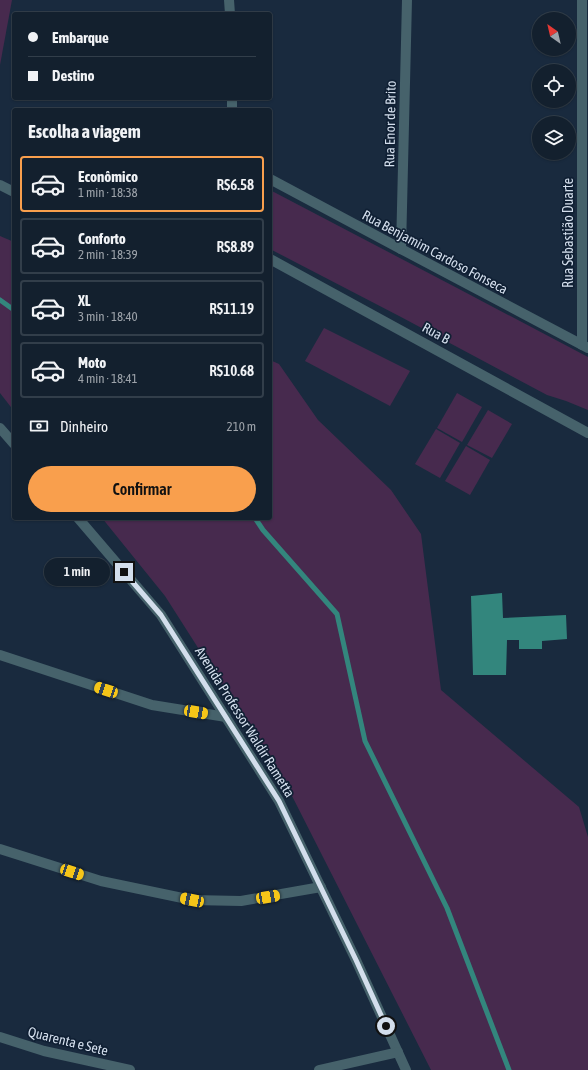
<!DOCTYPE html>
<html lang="pt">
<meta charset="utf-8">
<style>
body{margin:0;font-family:"Asap Condensed",sans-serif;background:#202d3a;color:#f1f3f6;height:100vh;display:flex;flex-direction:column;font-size:15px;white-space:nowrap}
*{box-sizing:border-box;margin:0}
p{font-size:13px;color:#9da3aa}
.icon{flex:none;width:22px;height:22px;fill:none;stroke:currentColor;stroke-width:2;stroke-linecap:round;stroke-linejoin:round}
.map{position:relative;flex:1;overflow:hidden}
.sheet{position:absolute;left:12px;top:108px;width:260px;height:412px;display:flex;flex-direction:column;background:#13202e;border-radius:4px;box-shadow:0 1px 3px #0004,0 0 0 1px #323e4a}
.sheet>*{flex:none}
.banner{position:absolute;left:12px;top:12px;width:260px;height:88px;border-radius:4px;box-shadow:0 1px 3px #0004,0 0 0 1px #323e4a;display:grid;align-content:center;height:88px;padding:0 16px;background:#13202e}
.needle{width:26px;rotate:326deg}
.fabs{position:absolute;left:532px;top:12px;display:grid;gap:8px}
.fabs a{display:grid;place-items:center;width:44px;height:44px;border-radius:50%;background:#13202e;box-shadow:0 1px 3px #0004,0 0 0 1px #323e4a;font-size:20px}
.end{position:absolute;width:18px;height:18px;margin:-9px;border:5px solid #d3deec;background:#111;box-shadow:0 0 0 2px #111}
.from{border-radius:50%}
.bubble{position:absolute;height:28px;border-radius:14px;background:#13202e;box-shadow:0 1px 3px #0004,0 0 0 1px #323e4a;font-size:13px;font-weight:600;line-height:28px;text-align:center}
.car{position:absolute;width:12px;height:24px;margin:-12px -6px;border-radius:5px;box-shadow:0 0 3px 1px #0007;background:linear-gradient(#f5c518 24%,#345 0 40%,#f5c518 0 76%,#345 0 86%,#f5c518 0)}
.banner b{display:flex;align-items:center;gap:14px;height:38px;font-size:15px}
.banner b+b{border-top:1px solid #323e4a}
.banner i{width:10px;height:10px;background:#f1f3f6}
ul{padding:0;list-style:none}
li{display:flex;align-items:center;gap:12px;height:56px;margin:0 8px 6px;padding:0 8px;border:2px solid #323e4a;border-radius:4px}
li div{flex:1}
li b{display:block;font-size:15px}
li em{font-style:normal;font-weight:600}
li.on{border-color:#f99f4d}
li>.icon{width:36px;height:36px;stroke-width:1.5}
h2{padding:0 16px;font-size:18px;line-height:48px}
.pay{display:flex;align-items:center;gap:10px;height:44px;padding:0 16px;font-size:15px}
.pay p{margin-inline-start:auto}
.action{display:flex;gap:8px;margin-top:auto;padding:8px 16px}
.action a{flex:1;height:46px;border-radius:24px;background:#f99f4d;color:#111;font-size:16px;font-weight:600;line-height:46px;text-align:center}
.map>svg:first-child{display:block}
.green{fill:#472a4e}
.water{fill:#33867d}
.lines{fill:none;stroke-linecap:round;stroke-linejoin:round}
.stream{stroke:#33867d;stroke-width:5}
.minor{stroke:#46626b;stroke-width:10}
.route{stroke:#d3deec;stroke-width:5}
.labels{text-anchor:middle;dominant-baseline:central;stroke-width:3.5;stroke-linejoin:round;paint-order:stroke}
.street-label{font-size:14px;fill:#d3deec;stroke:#102034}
</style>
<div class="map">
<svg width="588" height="1070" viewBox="0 0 588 1070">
<rect width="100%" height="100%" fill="#192a3e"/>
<g class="green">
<polygon points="0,0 12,0 0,65"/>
<polygon points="270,190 459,289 588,357 588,410 566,401 547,395 401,317 270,249"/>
<polygon points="0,236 14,242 14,411 0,393"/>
<polygon points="324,328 410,371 390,406 305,361"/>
<polygon points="270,360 279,364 318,420 391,490 421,534 441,690 579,807 588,837 588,1070 431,1070 290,792 165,596 102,518 270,518"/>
<polygon points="457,393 482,407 462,442 437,428"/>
<polygon points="488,410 512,424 492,458 467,445"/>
<polygon points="436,429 460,443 440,478 415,464"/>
<polygon points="466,446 490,460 470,495 445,481"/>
</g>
<polygon class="water" points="502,593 503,618 566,615 567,639 542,641 542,649 519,649 519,640 507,640 506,675 473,675 471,596"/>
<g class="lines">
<g class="stream">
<polyline points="0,300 14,310"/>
<polyline points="255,518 263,530 337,614 365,741 447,908 509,1070"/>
</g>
<g class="minor">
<polyline points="229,0 230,14"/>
<polyline points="232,98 232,110"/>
<polyline points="270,179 401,249 588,348"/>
<polyline points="0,185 14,192"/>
<polyline points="401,249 407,0"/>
<polyline points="270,259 588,433"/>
<polyline points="582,345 582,0"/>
<polyline points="0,428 14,444"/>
<polyline points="78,518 161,615 279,801 356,960 406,1070"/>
<polyline points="0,655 152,705 226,717"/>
<polyline points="0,849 101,881 192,900 241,901 321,887"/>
<polyline points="0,1037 44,1051 130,1070"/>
<polyline points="319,1070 398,1052"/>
</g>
</g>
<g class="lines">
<polyline class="route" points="124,572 161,615 279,801 356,960 386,1026"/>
</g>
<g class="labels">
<g class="street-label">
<text transform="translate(390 124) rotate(-89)">Rua Enor de Brito</text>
<text transform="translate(568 233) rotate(-90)">Rua Sebastião Duarte</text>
<text transform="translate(435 252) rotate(28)">Rua Benjamim Cardoso Fonseca</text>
<text transform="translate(436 333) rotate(29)">Rua B</text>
<text transform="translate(245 722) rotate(58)">Avenida Professor Waldir Rametta</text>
<text transform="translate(68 1041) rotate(14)">Quarenta e Sete</text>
</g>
</g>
</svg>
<div class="fabs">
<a><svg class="needle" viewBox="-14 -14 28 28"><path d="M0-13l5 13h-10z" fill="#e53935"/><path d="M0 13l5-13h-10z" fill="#9da3aa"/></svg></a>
<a><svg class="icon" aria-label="locate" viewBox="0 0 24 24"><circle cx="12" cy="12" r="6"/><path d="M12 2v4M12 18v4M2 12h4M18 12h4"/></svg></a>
<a><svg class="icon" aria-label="layers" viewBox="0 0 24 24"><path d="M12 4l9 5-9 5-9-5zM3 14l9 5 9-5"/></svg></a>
</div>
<i class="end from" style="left:386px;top:1026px"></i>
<i class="end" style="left:124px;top:572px"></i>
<div class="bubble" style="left:44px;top:558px;width:66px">1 min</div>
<i class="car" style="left:106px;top:690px;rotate:288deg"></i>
<i class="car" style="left:196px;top:712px;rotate:100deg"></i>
<i class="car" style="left:72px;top:872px;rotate:108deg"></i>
<i class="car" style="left:268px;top:897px;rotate:80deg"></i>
<i class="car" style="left:192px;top:900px;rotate:282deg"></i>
<div class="banner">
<b><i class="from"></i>Embarque</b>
<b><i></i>Destino</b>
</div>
<section class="sheet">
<h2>Escolha a viagem</h2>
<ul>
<li class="on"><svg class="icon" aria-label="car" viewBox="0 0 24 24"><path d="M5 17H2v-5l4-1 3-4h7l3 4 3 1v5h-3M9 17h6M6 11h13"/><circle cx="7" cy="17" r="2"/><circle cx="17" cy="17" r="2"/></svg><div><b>Econômico</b><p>1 min · 18:38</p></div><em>R$6.58</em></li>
<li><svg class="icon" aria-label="car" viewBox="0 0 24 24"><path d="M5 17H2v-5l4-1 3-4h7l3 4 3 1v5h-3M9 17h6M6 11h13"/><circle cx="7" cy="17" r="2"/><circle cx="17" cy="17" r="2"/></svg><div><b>Conforto</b><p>2 min · 18:39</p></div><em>R$8.89</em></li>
<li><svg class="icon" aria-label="car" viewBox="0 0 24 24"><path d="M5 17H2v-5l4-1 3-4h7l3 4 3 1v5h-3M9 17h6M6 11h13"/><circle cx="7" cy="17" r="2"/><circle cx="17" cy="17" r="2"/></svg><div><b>XL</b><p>3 min · 18:40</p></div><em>R$11.19</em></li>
<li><svg class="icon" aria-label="car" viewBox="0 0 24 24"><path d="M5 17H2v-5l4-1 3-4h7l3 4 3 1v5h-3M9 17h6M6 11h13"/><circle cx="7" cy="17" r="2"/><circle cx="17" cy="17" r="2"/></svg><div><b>Moto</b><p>4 min · 18:41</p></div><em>R$10.68</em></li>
</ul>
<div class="pay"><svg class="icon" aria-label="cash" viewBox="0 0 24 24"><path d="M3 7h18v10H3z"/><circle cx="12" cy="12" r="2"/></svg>Dinheiro<p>210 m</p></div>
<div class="action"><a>Confirmar</a></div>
</section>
</div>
